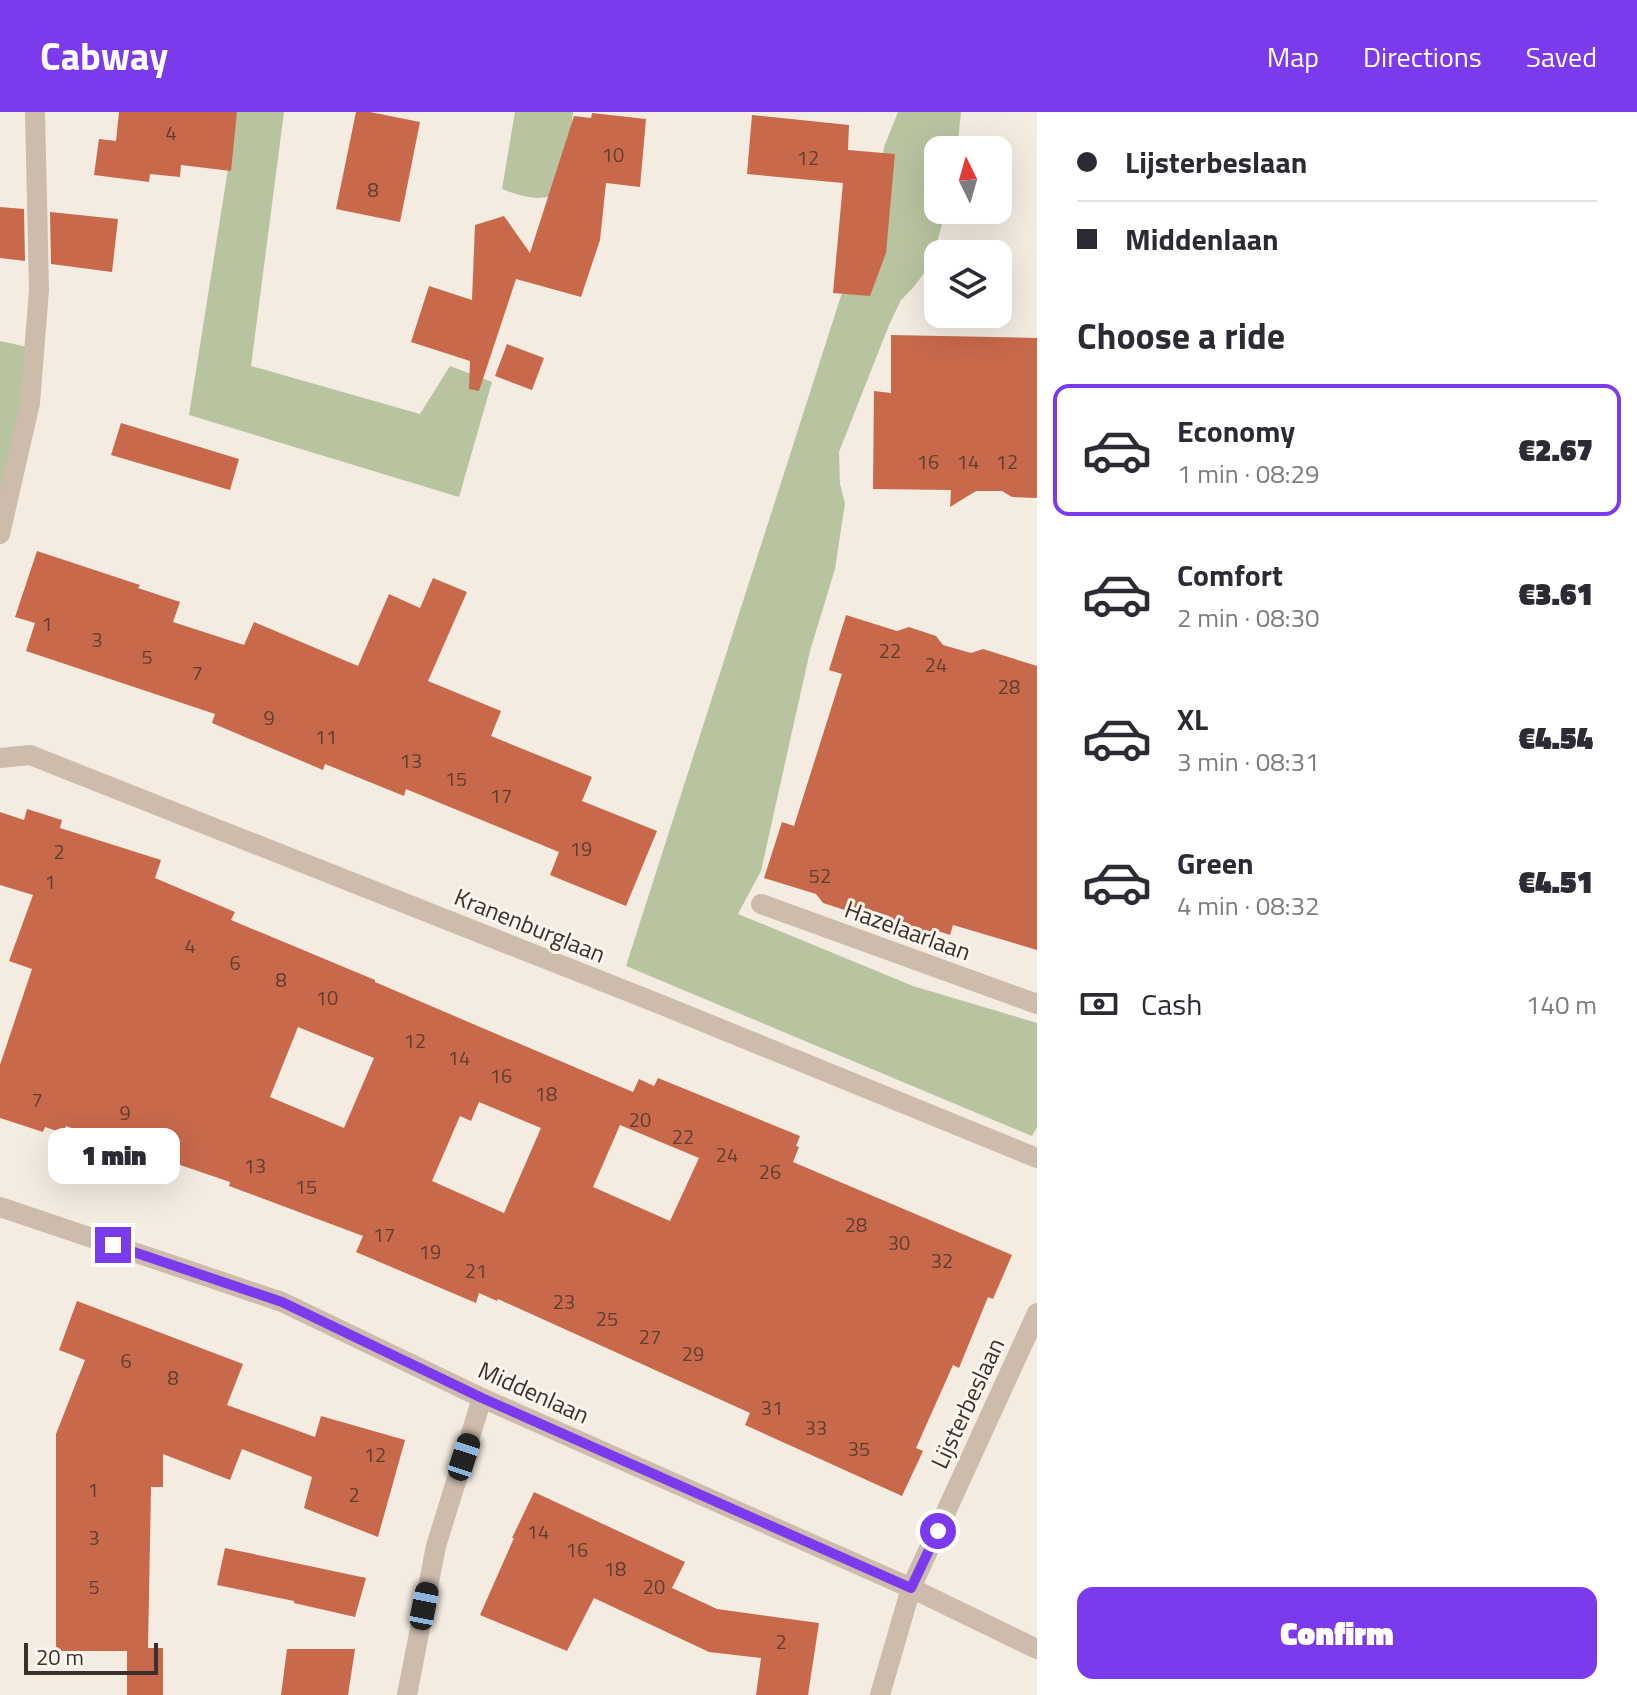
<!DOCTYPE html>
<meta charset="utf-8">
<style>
body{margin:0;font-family:"Titillium Web",sans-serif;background:#f2f2f3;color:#2b2b33;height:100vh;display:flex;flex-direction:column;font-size:30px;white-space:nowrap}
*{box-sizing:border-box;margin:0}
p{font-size:26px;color:#7c7c81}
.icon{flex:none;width:44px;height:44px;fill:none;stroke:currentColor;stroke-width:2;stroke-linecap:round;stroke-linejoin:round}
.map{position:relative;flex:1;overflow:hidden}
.drawer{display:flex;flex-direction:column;background:#fff;width:600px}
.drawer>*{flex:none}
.top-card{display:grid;align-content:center;height:176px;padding:0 40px;background:#fff}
.needle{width:52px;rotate:355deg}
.tools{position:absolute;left:924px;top:24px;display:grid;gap:16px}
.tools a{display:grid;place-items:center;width:88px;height:88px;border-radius:16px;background:#fff;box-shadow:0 8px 32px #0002;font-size:40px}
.scale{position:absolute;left:24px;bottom:20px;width:134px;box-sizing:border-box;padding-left:8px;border:4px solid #3b302b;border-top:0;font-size:22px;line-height:28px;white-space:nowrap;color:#3b302b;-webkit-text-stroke:6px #fbf5ee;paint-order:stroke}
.end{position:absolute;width:36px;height:36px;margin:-18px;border:10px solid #7c3aed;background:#fff;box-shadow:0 0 0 4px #fff}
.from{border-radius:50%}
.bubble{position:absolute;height:56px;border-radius:16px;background:#fff;box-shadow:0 8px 32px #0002;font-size:26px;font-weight:800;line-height:56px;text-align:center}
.car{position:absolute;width:24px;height:48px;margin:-24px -12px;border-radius:10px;box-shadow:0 0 6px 2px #0007;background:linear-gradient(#222 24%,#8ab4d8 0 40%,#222 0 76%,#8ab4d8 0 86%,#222 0)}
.top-card b{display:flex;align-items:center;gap:28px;height:76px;font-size:30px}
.top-card b+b{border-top:2px solid #e1e1e2}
.top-card i{width:20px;height:20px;background:#2b2b33}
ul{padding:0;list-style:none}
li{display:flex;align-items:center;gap:24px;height:132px;margin:0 16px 12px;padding:0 24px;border:4px solid transparent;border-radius:16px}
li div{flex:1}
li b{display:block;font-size:30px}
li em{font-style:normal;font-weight:800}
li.on{border-color:#7c3aed}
li>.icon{width:72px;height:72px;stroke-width:1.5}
h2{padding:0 40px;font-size:36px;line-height:96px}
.pay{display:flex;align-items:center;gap:20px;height:88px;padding:0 40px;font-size:30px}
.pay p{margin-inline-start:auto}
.action{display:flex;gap:16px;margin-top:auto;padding:16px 40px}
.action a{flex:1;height:92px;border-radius:16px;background:#7c3aed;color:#fff;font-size:32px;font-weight:800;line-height:92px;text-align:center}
header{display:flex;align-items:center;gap:48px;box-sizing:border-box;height:112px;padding:0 40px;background:#7c3aed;color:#fff}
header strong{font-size:38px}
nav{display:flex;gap:44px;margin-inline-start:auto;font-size:28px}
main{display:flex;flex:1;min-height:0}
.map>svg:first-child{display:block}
.green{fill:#b8c4a0}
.building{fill:#c8694b;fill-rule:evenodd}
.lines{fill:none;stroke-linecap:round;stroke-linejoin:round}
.street{stroke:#cdbbac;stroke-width:20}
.route{stroke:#7c3aed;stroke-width:10}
.labels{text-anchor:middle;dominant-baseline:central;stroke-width:6;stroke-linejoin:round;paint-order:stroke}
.number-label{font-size:20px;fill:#5e3e33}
.street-label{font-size:24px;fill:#3b302b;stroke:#fbf5ee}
</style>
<header>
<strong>Cabway</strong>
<nav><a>Map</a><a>Directions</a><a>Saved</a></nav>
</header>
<main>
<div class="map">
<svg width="1037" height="1583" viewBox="0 0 1037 1583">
<rect width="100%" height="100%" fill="#f4ebe1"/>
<g class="green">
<polygon points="237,0 284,0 251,254 420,302 450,254 492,270 459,385 189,303"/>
<path d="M515,0h58c-2,16 -5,71 -16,80 -14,12 -40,3 -55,-3z"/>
<polygon points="898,0 961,0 957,38 938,38 938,98 946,98 931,152 912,177 901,188 889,213 839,340 840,372 845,391 835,457 810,539 761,759 738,802 913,874 1037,911 1037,1015 1032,1024 626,854 856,137 869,128 884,35"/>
<polygon points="0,229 32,236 0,399"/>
</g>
<g class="building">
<polygon points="119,0 237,0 231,59 181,53 180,65 150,62 149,70 94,63 99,27 116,29"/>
<polygon points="356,0 370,0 420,10 400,110 336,97"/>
<polygon points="592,1 646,7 640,75 606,71 600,128 581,185 516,167 479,279 469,277 470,249 411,230 429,174 472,188 475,113 504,104 530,141 574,4 591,6"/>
<polygon points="752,3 849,13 848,38 895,42 886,141 870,184 833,181 843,71 747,62"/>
<polygon points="0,95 24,97 25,149 0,146"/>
<polygon points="50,100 118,107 112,160 51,152"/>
<polygon points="891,223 1037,226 1037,386 1012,385 1002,379 976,379 950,395 951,378 873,377 874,279 891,281"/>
<polygon points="507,232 544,246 532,278 495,264"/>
<polygon points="121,311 239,347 230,378 111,343"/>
<polygon points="37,439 140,473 138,476 180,490 173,510 244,533 254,510 358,554 389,482 420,496 433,466 467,480 428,569 501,599 491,624 592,665 582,689 657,719 626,794 550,763 559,740 406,677 404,684 325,652 323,658 212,611 215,602 26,539 35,511 15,505"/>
<polygon points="846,503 897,519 909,515 936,524 943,533 971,541 983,537 1037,554 1037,838 953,813 950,823 935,818 922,821 896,813 889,804 862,796 851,800 823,791 816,782 764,766 782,710 794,714 842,562 829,558"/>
<path d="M27,697l35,11 -2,8 101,32 -6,18 80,34 -4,8 144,60v2l77,33 181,77 6,-13 15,7 4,-8 142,58 -4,10 3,1 -6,15 219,93 -19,44 -5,-2 -29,71 -6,-3 -37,83 7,3 -21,45 -157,-71 5,-12 -252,-114 -1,2 -18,-8 -3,10 -120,-51 7,-16 -134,-50 1,-4 -164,-56 -3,7 -18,-6 -2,5 -43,-14v-53l32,-96 -23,-8 24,-66 -33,-10v-73l24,8zM298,915l76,31 -30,70 -74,-31zM479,990l62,26 -37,85 -72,-32 28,-65 11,5zM620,1013l79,33 -29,63 -77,-34z"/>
<polygon points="77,1189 243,1252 227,1293 315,1325 321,1304 405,1328 378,1425 304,1396 312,1365 242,1337 230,1368 163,1342 163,1375 151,1375 148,1536 163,1536 163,1583 127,1583 127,1539 56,1539 56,1322 85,1248 59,1238"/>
<polygon points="534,1380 685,1450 672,1476 717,1497 819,1511 808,1583 756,1583 761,1546 709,1540 594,1486 567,1539 480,1503 514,1426 512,1426"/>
<polygon points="225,1436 366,1466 355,1505 294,1491 294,1489 217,1473"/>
<polygon points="287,1537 355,1537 348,1583 281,1583"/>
</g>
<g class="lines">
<g class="street">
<polyline points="0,422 30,291 39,178 35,0"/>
<polyline points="0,646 30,643 662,893 1037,1046"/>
<polyline points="761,792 1037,892"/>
<polyline points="0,1095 282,1190 482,1286 911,1476 1037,1537"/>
<polyline points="407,1583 436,1434 482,1286"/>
<polyline points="880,1583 911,1476 1037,1201"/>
</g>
</g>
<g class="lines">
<polyline class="route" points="113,1133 282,1190 482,1286 911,1476 938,1419"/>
</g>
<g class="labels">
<g class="number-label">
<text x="171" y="20">4</text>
<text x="613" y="42">10</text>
<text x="808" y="45">12</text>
<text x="373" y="77">8</text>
<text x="928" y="349">16</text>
<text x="968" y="349">14</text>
<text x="1007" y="349">12</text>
<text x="47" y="511">1</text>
<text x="97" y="527">3</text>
<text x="890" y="538">22</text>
<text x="147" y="544">5</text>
<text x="936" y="552">24</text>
<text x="197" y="560">7</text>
<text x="1009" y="574">28</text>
<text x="269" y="605">9</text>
<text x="326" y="624">11</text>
<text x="411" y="648">13</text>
<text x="456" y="666">15</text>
<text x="501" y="683">17</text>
<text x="581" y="736">19</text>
<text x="59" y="739">2</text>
<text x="820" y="763">52</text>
<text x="50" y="769">1</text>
<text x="190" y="833">4</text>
<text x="235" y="850">6</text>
<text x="281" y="867">8</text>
<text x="327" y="885">10</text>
<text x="415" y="928">12</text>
<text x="459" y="945">14</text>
<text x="501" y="963">16</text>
<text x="546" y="981">18</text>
<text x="37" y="987">7</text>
<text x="125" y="1000">9</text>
<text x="640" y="1007">20</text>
<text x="683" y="1024">22</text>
<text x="727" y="1042">24</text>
<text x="255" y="1053">13</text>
<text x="770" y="1059">26</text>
<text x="306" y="1074">15</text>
<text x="856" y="1112">28</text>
<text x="384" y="1122">17</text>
<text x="899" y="1130">30</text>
<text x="430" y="1139">19</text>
<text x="942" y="1148">32</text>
<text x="476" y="1158">21</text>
<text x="564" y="1189">23</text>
<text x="607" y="1206">25</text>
<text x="650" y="1224">27</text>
<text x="693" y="1241">29</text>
<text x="126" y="1248">6</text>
<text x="173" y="1265">8</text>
<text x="772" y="1295">31</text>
<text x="816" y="1315">33</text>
<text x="859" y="1336">35</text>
<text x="375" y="1342">12</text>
<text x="93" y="1377">1</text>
<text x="354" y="1382">2</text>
<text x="538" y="1419">14</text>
<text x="94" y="1425">3</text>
<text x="577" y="1437">16</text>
<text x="615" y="1456">18</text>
<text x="94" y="1474">5</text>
<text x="654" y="1474">20</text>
<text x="781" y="1529">2</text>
</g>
<g class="street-label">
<text transform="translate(530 813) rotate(22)">Kranenburglaan</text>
<text transform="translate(908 818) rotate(20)">Hazelaarlaan</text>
<text transform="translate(534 1280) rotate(24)">Middenlaan</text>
<text transform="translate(967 1291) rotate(-65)">Lijsterbeslaan</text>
</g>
</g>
</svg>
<div class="tools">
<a><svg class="needle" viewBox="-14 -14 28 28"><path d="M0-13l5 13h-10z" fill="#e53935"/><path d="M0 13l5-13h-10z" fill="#7c7c81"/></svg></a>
<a><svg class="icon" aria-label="layers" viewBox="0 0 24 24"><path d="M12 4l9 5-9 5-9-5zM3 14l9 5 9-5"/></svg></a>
</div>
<div class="scale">20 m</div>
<i class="end from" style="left:938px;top:1419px"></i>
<i class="end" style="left:113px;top:1133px"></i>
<div class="bubble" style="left:48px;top:1016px;width:132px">1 min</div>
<i class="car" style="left:464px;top:1345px;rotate:18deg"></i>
<i class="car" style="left:424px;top:1494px;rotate:11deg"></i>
</div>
<section class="drawer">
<div class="top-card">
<b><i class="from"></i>Lijsterbeslaan</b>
<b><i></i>Middenlaan</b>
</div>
<h2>Choose a ride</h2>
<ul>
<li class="on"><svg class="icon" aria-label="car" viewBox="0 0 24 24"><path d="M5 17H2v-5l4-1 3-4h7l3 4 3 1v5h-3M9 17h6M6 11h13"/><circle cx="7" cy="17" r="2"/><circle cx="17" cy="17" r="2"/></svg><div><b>Economy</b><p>1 min · 08:29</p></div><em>€2.67</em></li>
<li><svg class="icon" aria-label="car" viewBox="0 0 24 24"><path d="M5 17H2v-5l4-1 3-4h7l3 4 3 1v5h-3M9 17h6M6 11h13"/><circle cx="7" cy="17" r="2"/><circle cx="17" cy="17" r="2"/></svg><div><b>Comfort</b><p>2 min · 08:30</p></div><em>€3.61</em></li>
<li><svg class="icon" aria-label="car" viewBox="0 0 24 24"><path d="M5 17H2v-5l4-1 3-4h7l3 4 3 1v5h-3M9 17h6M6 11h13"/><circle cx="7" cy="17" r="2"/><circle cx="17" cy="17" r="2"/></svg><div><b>XL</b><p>3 min · 08:31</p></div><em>€4.54</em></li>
<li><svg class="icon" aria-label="car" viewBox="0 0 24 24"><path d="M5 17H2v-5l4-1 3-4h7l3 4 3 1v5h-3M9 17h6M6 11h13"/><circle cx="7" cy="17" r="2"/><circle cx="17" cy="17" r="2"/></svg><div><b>Green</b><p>4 min · 08:32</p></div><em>€4.51</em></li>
</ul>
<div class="pay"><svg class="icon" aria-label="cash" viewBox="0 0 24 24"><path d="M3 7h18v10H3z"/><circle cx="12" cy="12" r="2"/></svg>Cash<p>140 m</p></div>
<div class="action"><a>Confirm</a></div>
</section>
</main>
